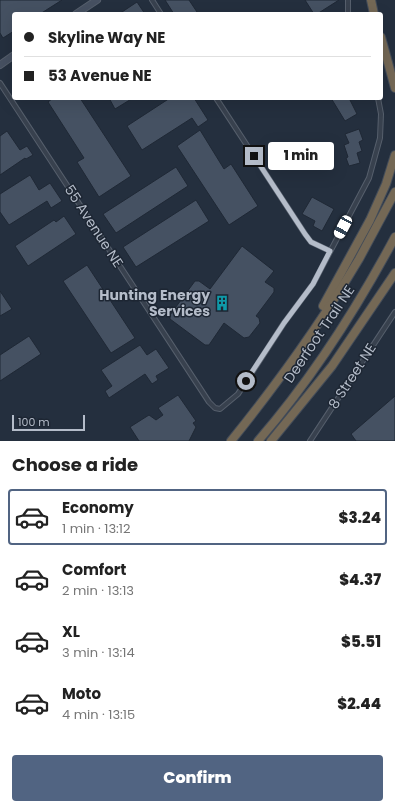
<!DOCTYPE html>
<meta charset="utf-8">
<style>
body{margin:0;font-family:Poppins,sans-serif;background:#f6f6f6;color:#222;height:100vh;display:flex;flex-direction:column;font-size:15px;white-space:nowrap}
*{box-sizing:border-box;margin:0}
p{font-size:13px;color:#767676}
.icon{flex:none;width:22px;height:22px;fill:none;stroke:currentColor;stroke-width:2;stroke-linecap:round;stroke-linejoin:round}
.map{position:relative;height:441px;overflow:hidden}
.panel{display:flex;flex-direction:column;background:#fff;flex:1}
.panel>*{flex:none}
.hud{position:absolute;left:12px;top:12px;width:371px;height:88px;border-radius:4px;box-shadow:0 4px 16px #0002;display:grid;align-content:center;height:88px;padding:0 12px;background:#fff}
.scale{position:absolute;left:12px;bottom:10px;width:73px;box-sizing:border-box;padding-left:4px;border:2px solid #b4bcc9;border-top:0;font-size:11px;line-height:14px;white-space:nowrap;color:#b4bcc9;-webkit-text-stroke:3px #1d2633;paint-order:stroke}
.end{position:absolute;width:18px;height:18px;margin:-9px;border:5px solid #b4bcc9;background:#111;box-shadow:0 0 0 2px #111}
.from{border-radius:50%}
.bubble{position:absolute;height:28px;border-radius:4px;background:#fff;box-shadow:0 4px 16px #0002;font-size:13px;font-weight:800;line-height:28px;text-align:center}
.car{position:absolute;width:12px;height:24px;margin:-12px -6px;border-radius:5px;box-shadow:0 0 3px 1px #0007;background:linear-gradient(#fff 24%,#345 0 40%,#fff 0 76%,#345 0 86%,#fff 0)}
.hud b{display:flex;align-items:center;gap:14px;height:38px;font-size:15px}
.hud b+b{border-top:1px solid #e0e0e0}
.hud i{width:10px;height:10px;background:#222}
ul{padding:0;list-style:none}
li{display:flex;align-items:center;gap:12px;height:56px;margin:0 8px 6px;padding:0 4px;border:2px solid transparent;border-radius:4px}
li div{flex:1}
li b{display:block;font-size:15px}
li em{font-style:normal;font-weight:800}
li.active{border-color:#516482}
li>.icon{width:36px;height:36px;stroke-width:1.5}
h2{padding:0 12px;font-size:18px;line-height:48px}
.cta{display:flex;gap:8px;margin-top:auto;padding:8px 12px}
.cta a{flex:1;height:46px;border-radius:4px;background:#516482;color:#fff;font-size:16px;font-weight:800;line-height:46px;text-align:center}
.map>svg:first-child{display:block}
.building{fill:#455162;stroke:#1f2835}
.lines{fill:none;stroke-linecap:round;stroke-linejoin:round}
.street-casing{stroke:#565f6c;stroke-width:6}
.secondary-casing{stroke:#565f6c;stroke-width:8}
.highway-casing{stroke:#434c59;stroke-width:10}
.street{stroke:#38414e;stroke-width:4}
.secondary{stroke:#465061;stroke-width:6}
.highway{stroke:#746855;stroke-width:8}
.route{stroke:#b4bcc9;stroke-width:5}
.labels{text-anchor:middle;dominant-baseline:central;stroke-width:3;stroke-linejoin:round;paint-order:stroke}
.street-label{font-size:14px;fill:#b4bcc9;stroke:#1d2633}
.poi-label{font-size:14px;font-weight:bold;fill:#b4bcc9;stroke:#1d2633;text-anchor:end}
</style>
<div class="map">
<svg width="395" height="441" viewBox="0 0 395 441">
<rect width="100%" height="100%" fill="#242f3e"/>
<g class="building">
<polygon points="0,0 62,0 40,14 14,14 14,31 3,38 0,33"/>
<polygon points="165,0 189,0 197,12 194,14 174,14"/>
<polygon points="305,0 339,0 317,14 314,14"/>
<polygon points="137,2 145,14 119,14"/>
<polygon points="53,98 80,98 131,176 99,197 77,162 84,158 48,102"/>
<polygon points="109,98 133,98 115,109"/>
<polygon points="170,98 194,98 208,120 198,127 192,118 142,150 127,126"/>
<polygon points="331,98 349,98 357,114 345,121"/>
<polygon points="359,129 363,140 359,142 362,151 357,153 360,163 349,166 346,158 348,157 344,145 349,143 345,134"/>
<polygon points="200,130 224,169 231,164 258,206 229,225 177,146"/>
<polygon points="7,131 20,150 27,146 33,155 26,159 25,158 0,175 0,136"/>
<polygon points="176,167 188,186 116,233 103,214"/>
<polygon points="30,175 39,190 50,183 62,201 51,208 47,201 9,225 0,212 0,194"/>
<polygon points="312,197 334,209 322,231 313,226 315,221 302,214"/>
<polygon points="196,200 209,221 136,267 123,247"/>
<polygon points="64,216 76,234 28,266 15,246 54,220 56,222"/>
<polygon points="242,246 274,271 265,282 274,288 274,292 256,316 259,318 260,323 249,337 244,338 224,323 209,345 205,345 170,319 170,315 195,281 199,281 210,289"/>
<polygon points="87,265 135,338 111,353 63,281"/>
<polygon points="0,291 12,309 0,316"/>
<polygon points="29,336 41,354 0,381 0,355"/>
<polygon points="140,345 147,355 156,349 169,368 156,376 158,380 152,384 145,374 109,398 105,391 112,386 101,370"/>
<polygon points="178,395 196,421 193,423 196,427 189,441 139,441 130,427 149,415 156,420 163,415 158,408"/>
<polygon points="395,396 395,441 356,441 351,434"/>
</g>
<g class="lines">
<g class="street-casing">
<g id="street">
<polyline points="152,0 161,14"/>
<polyline points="348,0 348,14"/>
<polyline points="0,83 209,402 215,408 220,409 238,394 284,323 313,284 369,178 380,138 381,114 378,98"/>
<polyline points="216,98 305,234 311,242 330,251"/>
<polyline points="310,441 395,312"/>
</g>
</g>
<g class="secondary-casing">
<g id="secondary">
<polyline points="76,14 97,0"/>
<polyline points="0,65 14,55"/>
</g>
</g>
<g class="highway-casing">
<g id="highway">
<polyline points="371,0 374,14"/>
<polyline points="381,37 395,88"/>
<polyline points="323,306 370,220 386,184 395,155"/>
<path d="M231,441c46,-57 90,-118 128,-182 12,-22 24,-45 36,-67"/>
<path d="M258,441c53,-61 99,-133 137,-204"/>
<polyline points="271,441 332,366 395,273"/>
</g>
</g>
<use href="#street" class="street"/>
<use href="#secondary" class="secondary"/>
<use href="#highway" class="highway"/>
</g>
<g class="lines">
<polyline class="route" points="246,381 284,323 313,284 330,251 311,242 305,234 254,156"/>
</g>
<defs>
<g id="building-bare" transform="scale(1.2)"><path d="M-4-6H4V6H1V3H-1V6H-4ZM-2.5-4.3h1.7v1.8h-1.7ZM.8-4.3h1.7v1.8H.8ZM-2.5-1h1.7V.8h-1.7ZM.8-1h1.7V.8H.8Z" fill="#0f9aa8" stroke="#1d2633" stroke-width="2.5" paint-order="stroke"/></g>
</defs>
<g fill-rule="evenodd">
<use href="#building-bare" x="222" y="303"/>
</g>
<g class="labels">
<g class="street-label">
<text transform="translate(94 226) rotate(57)">55 Avenue NE</text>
<text transform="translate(319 334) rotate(-56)">Deerfoot Trail NE</text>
<text transform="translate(352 376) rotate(-57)">8 Street NE</text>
</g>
<g class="poi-label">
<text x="210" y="295">Hunting Energy<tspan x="210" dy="16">Services</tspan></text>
</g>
</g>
</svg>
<div class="scale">100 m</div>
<i class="end from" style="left:246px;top:381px"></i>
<i class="end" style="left:254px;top:156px"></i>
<div class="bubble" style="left:268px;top:142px;width:66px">1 min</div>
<i class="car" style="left:343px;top:227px;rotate:208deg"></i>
<div class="hud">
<b><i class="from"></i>Skyline Way NE</b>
<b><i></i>53 Avenue NE</b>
</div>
</div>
<section class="panel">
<h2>Choose a ride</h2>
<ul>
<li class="active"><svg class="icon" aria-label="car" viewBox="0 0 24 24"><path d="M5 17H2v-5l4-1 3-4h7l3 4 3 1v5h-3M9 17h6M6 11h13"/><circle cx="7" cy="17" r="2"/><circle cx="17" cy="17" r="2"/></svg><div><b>Economy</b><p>1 min · 13:12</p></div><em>$3.24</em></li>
<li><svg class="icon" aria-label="car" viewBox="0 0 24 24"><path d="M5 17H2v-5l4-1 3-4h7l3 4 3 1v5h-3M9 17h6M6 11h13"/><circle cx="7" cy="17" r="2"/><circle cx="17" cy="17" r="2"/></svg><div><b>Comfort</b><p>2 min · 13:13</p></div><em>$4.37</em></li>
<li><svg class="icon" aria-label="car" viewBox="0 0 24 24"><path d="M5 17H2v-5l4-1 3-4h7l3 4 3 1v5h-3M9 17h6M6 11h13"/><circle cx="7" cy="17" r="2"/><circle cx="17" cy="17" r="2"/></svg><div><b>XL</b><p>3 min · 13:14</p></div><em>$5.51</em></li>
<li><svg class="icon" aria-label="car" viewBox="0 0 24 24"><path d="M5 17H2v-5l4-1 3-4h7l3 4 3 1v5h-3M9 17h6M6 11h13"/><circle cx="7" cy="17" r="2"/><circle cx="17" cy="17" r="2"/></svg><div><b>Moto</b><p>4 min · 13:15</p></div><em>$2.44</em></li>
</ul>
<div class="cta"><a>Confirm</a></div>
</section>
